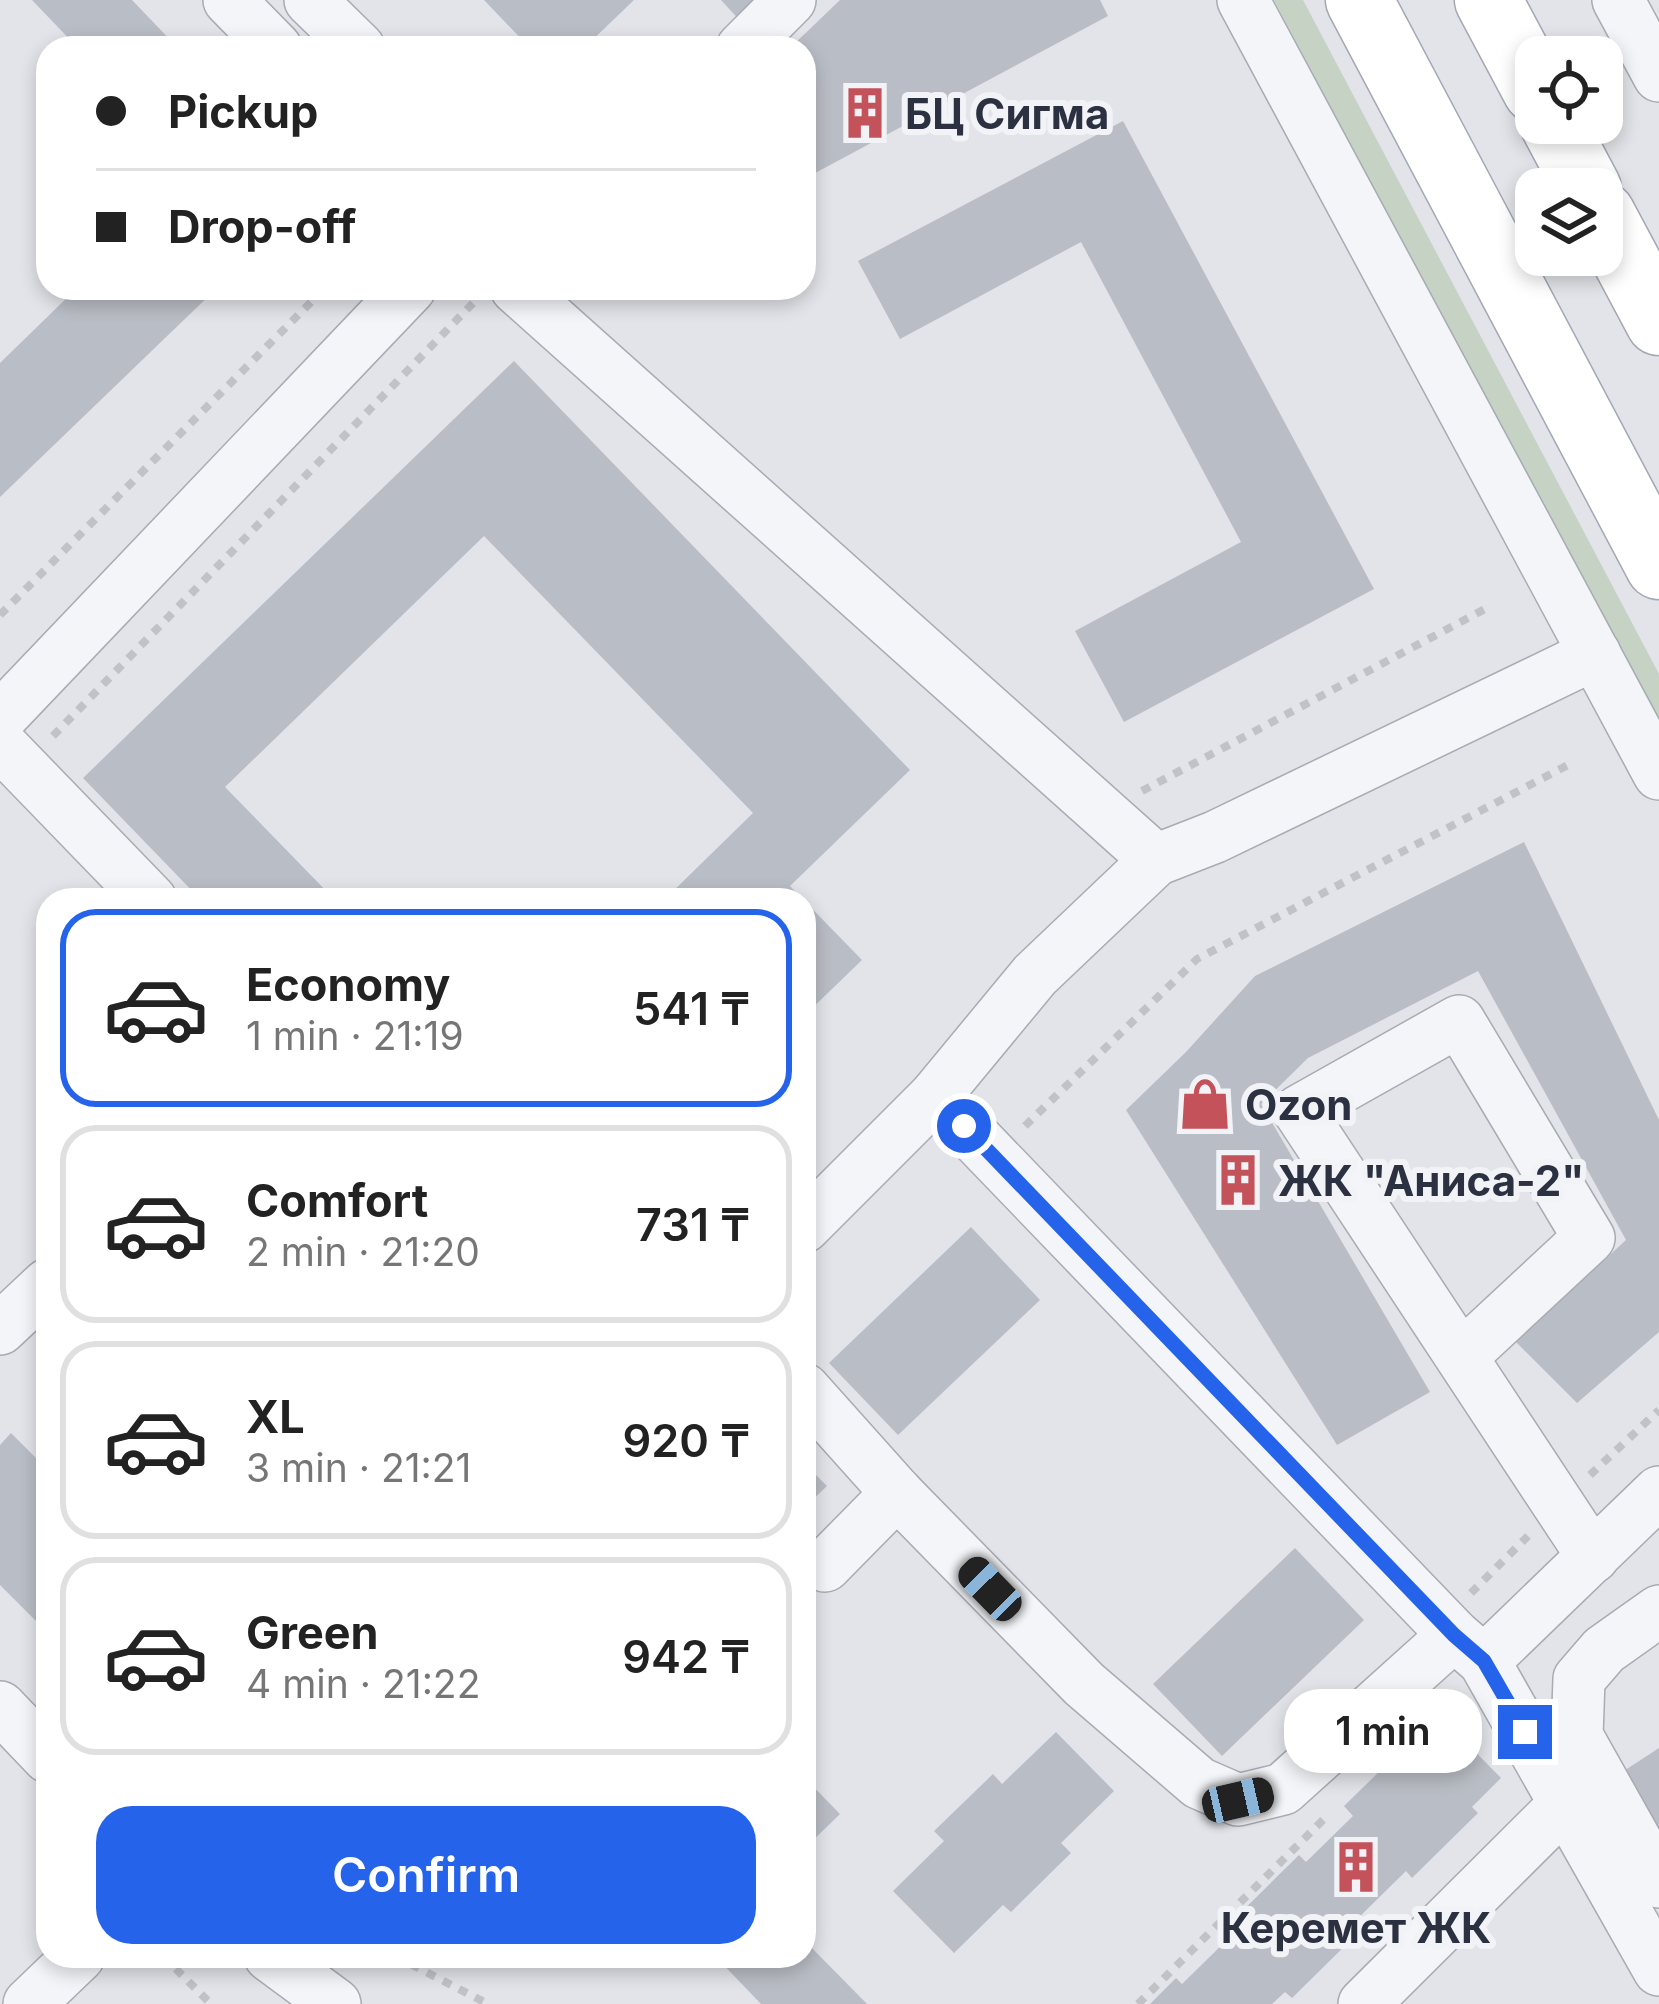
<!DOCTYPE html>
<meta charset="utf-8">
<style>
body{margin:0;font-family:Inter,sans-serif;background:#f2f2f2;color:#222;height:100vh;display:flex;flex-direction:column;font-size:45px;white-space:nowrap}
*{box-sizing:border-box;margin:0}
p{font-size:39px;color:#767676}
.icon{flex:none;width:66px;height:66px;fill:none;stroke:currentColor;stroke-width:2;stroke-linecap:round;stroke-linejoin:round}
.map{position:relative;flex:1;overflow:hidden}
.details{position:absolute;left:36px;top:888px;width:780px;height:1080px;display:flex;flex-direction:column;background:#fff;border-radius:36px;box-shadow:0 6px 18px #0003}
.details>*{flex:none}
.guide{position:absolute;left:36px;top:36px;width:780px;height:264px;border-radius:36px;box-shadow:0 6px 18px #0003;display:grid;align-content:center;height:264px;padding:0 60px;background:#fff}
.buttons{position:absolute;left:1515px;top:36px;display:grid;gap:24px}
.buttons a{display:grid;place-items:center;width:108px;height:108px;border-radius:24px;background:#fff;box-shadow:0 6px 18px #0003;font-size:60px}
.end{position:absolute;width:54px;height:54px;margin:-27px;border:15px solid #2563eb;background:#fff;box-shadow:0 0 0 6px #fff}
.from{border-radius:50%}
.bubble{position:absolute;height:84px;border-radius:36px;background:#fff;box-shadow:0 6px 18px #0003;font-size:39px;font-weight:600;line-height:84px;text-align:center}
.car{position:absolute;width:36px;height:72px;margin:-36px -18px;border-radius:15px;box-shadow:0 0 9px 3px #0007;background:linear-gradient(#222 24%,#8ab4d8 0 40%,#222 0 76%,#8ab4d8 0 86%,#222 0)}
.guide b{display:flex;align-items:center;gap:42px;height:114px;font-size:45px}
.guide b+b{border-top:3px solid #e0e0e0}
.guide i{width:30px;height:30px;background:#222}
ul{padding:21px 0 0;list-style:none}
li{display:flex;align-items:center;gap:36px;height:198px;margin:0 24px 18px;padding:0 36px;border:6px solid #e0e0e0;border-radius:36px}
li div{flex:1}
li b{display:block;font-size:45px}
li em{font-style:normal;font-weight:600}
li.current{border-color:#2563eb}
li>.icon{width:108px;height:108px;stroke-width:1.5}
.button{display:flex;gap:24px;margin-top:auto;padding:24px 60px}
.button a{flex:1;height:138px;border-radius:36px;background:#2563eb;color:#fff;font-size:48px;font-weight:600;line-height:138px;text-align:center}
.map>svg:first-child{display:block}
.green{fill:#c6d2c4}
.building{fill:#b9bdc5}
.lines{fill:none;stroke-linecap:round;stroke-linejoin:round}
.minor-casing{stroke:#a7abb3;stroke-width:54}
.major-casing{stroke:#a2a8b4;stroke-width:69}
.path{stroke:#c0c2c8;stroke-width:8;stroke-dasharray:9 9;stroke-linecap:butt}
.minor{stroke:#f4f5f8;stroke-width:51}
.major{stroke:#fff;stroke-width:66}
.route{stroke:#2563eb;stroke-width:15}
.labels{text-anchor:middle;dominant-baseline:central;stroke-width:12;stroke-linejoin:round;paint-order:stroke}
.poi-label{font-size:42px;font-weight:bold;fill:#2b3140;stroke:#f1f3f7;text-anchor:start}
</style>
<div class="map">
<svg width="1659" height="2004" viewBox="0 0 1659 2004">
<rect width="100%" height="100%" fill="#e2e4e9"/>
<polygon class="green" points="1274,0 1303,0 1659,674 1659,729"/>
<g class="building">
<polygon points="32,0 132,0 178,48 78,48"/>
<polygon points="484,0 634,0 584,48 530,48"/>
<polygon points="721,0 770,0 744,25"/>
<polygon points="840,0 1100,0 1108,16 804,179 804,48 790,48"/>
<polygon points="1123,121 1374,589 1124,722 1075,631 1241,542 1081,242 900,339 858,261"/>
<polygon points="77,288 217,288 0,497 0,363"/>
<polygon points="514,361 910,770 790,886 862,960 804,1016 804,900 664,900 753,813 484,536 225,787 335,900 201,900 83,778"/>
<polygon points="1524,842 1659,1120 1659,1332 1577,1403 1516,1342 1626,1240 1478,971 1308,1058 1261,1104 1430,1392 1337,1445 1126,1110 1186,1052 1255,976"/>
<polygon points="971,1227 1040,1300 898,1435 829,1363"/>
<polygon points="11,1433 48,1470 48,1633 0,1585 0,1445"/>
<polygon points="804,1463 827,1486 804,1508"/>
<polygon points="1295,1548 1364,1620 1222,1756 1153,1684"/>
<polygon points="1446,1722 1501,1778 1472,1807 1478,1813 1412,1878 1406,1871 1347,1929 1354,1937 1292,1998 1285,1992 1272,2004 1150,2004 1176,1978 1182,1984 1231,1936 1224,1929 1299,1855 1306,1862 1353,1816 1344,1806 1423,1729 1431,1737"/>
<polygon points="1056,1732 1114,1791 1061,1843 1071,1853 1011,1912 1003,1905 954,1953 893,1891 944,1841 934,1831 993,1774 1002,1784"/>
<polygon points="1659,1748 1659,1842 1613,1778"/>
<polygon points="804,1777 840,1814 804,1849"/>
<polygon points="804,1940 867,2004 761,2004 715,1956 804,1956"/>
</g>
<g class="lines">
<g class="minor-casing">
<g id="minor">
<polyline points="229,0 276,48"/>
<polyline points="310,0 359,48"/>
<polyline points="1243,0 1659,774"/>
<polyline points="1618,0 1659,76"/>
<polyline points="742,48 790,0"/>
<polyline points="516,288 1156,860"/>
<polyline points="0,718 410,288"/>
<polyline points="0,744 151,900"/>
<polyline points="935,1096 1454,1635 1484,1661 1659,1970"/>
<polyline points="804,1227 935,1096 1035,975 1156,860 1215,837 1595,654"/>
<polyline points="0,1329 48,1284"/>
<polyline points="1461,1357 1589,1238 1459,1021 1299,1111 1593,1557"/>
<polyline points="804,1389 897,1493 1084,1684 1199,1783 1238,1800 1283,1789 1454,1635"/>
<polyline points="825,1566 897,1493"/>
<polyline points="1659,1611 1604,1650 1579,1679 1577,1736 1659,1882"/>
<polyline points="1484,1661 1659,1492"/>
<polyline points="0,1707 48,1757"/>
<polyline points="270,1956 335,2004"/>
<polyline points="29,2004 79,1956"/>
<polyline points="1364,2004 1567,1802"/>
</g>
</g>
<g class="major-casing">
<g id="major">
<polyline points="1359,0 1659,566"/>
<polyline points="1488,0 1536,90"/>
<polyline points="1553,123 1588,189"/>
<polyline points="1602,215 1659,322"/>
</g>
</g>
<g class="path">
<polyline points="0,615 325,288"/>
<polyline points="53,736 477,299"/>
<polyline points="1142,791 1485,609"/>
<polyline points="1025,1126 1197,959 1568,765"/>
<polyline points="1590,1475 1659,1410"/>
<polyline points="1471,1593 1528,1536"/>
<polyline points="163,1956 211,2004"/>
<polyline points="395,1956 488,2004"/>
<polyline points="1138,2004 1324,1819"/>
</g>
<use href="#minor" class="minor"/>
<use href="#major" class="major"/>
</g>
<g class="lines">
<polyline class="route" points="964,1126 1454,1635 1484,1661 1525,1732"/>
</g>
<defs>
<g id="building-bare" transform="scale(4.14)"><path d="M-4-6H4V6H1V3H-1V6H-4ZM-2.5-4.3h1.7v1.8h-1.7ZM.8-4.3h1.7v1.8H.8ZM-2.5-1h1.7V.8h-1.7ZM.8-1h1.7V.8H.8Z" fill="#c3525b" stroke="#f1f3f7" stroke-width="2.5" paint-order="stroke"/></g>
<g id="shop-bare" transform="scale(4.14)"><path d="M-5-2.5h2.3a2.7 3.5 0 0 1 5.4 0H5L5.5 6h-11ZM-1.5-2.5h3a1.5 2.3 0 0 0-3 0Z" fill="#c3525b" stroke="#f1f3f7" stroke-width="2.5" paint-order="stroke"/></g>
</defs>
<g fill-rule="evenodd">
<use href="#building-bare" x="865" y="113"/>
<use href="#shop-bare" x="1205" y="1104"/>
<use href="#building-bare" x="1238" y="1180"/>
<use href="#building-bare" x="1356" y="1867"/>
</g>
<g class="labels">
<g class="poi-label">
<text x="905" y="113">БЦ Сигма</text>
<text x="1245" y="1104">Ozon</text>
<text x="1278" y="1180">ЖК "Аниса-2"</text>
<text x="1356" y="1927" text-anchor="middle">Керемет ЖК</text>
</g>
</g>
</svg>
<div class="buttons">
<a><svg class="icon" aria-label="locate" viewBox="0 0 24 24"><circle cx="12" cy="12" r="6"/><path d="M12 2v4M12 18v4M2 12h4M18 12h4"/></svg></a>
<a><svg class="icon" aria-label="layers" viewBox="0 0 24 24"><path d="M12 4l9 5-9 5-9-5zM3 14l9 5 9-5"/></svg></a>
</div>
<i class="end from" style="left:964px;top:1126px"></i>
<i class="end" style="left:1525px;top:1732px"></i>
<div class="bubble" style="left:1284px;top:1689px;width:198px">1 min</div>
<i class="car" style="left:990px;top:1589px;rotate:316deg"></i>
<i class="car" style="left:1238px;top:1800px;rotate:77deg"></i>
<div class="guide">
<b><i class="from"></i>Pickup</b>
<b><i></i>Drop-off</b>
</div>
<section class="details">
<ul>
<li class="current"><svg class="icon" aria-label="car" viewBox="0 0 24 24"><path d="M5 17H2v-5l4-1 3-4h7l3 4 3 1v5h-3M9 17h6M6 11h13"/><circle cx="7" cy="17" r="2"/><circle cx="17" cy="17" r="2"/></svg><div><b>Economy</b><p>1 min · 21:19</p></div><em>541 ₸</em></li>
<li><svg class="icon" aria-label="car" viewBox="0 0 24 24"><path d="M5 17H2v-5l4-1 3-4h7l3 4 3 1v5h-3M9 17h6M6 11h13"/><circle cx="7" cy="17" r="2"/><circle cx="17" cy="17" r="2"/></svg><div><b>Comfort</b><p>2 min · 21:20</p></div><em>731 ₸</em></li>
<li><svg class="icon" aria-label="car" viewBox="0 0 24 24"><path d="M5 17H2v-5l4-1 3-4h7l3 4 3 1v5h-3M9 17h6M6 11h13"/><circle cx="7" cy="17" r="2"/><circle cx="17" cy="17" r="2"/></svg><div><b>XL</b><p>3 min · 21:21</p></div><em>920 ₸</em></li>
<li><svg class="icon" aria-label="car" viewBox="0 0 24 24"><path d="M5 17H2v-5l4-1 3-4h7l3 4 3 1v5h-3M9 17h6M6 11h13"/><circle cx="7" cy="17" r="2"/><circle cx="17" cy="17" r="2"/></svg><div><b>Green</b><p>4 min · 21:22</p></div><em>942 ₸</em></li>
</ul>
<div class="button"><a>Confirm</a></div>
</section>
</div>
